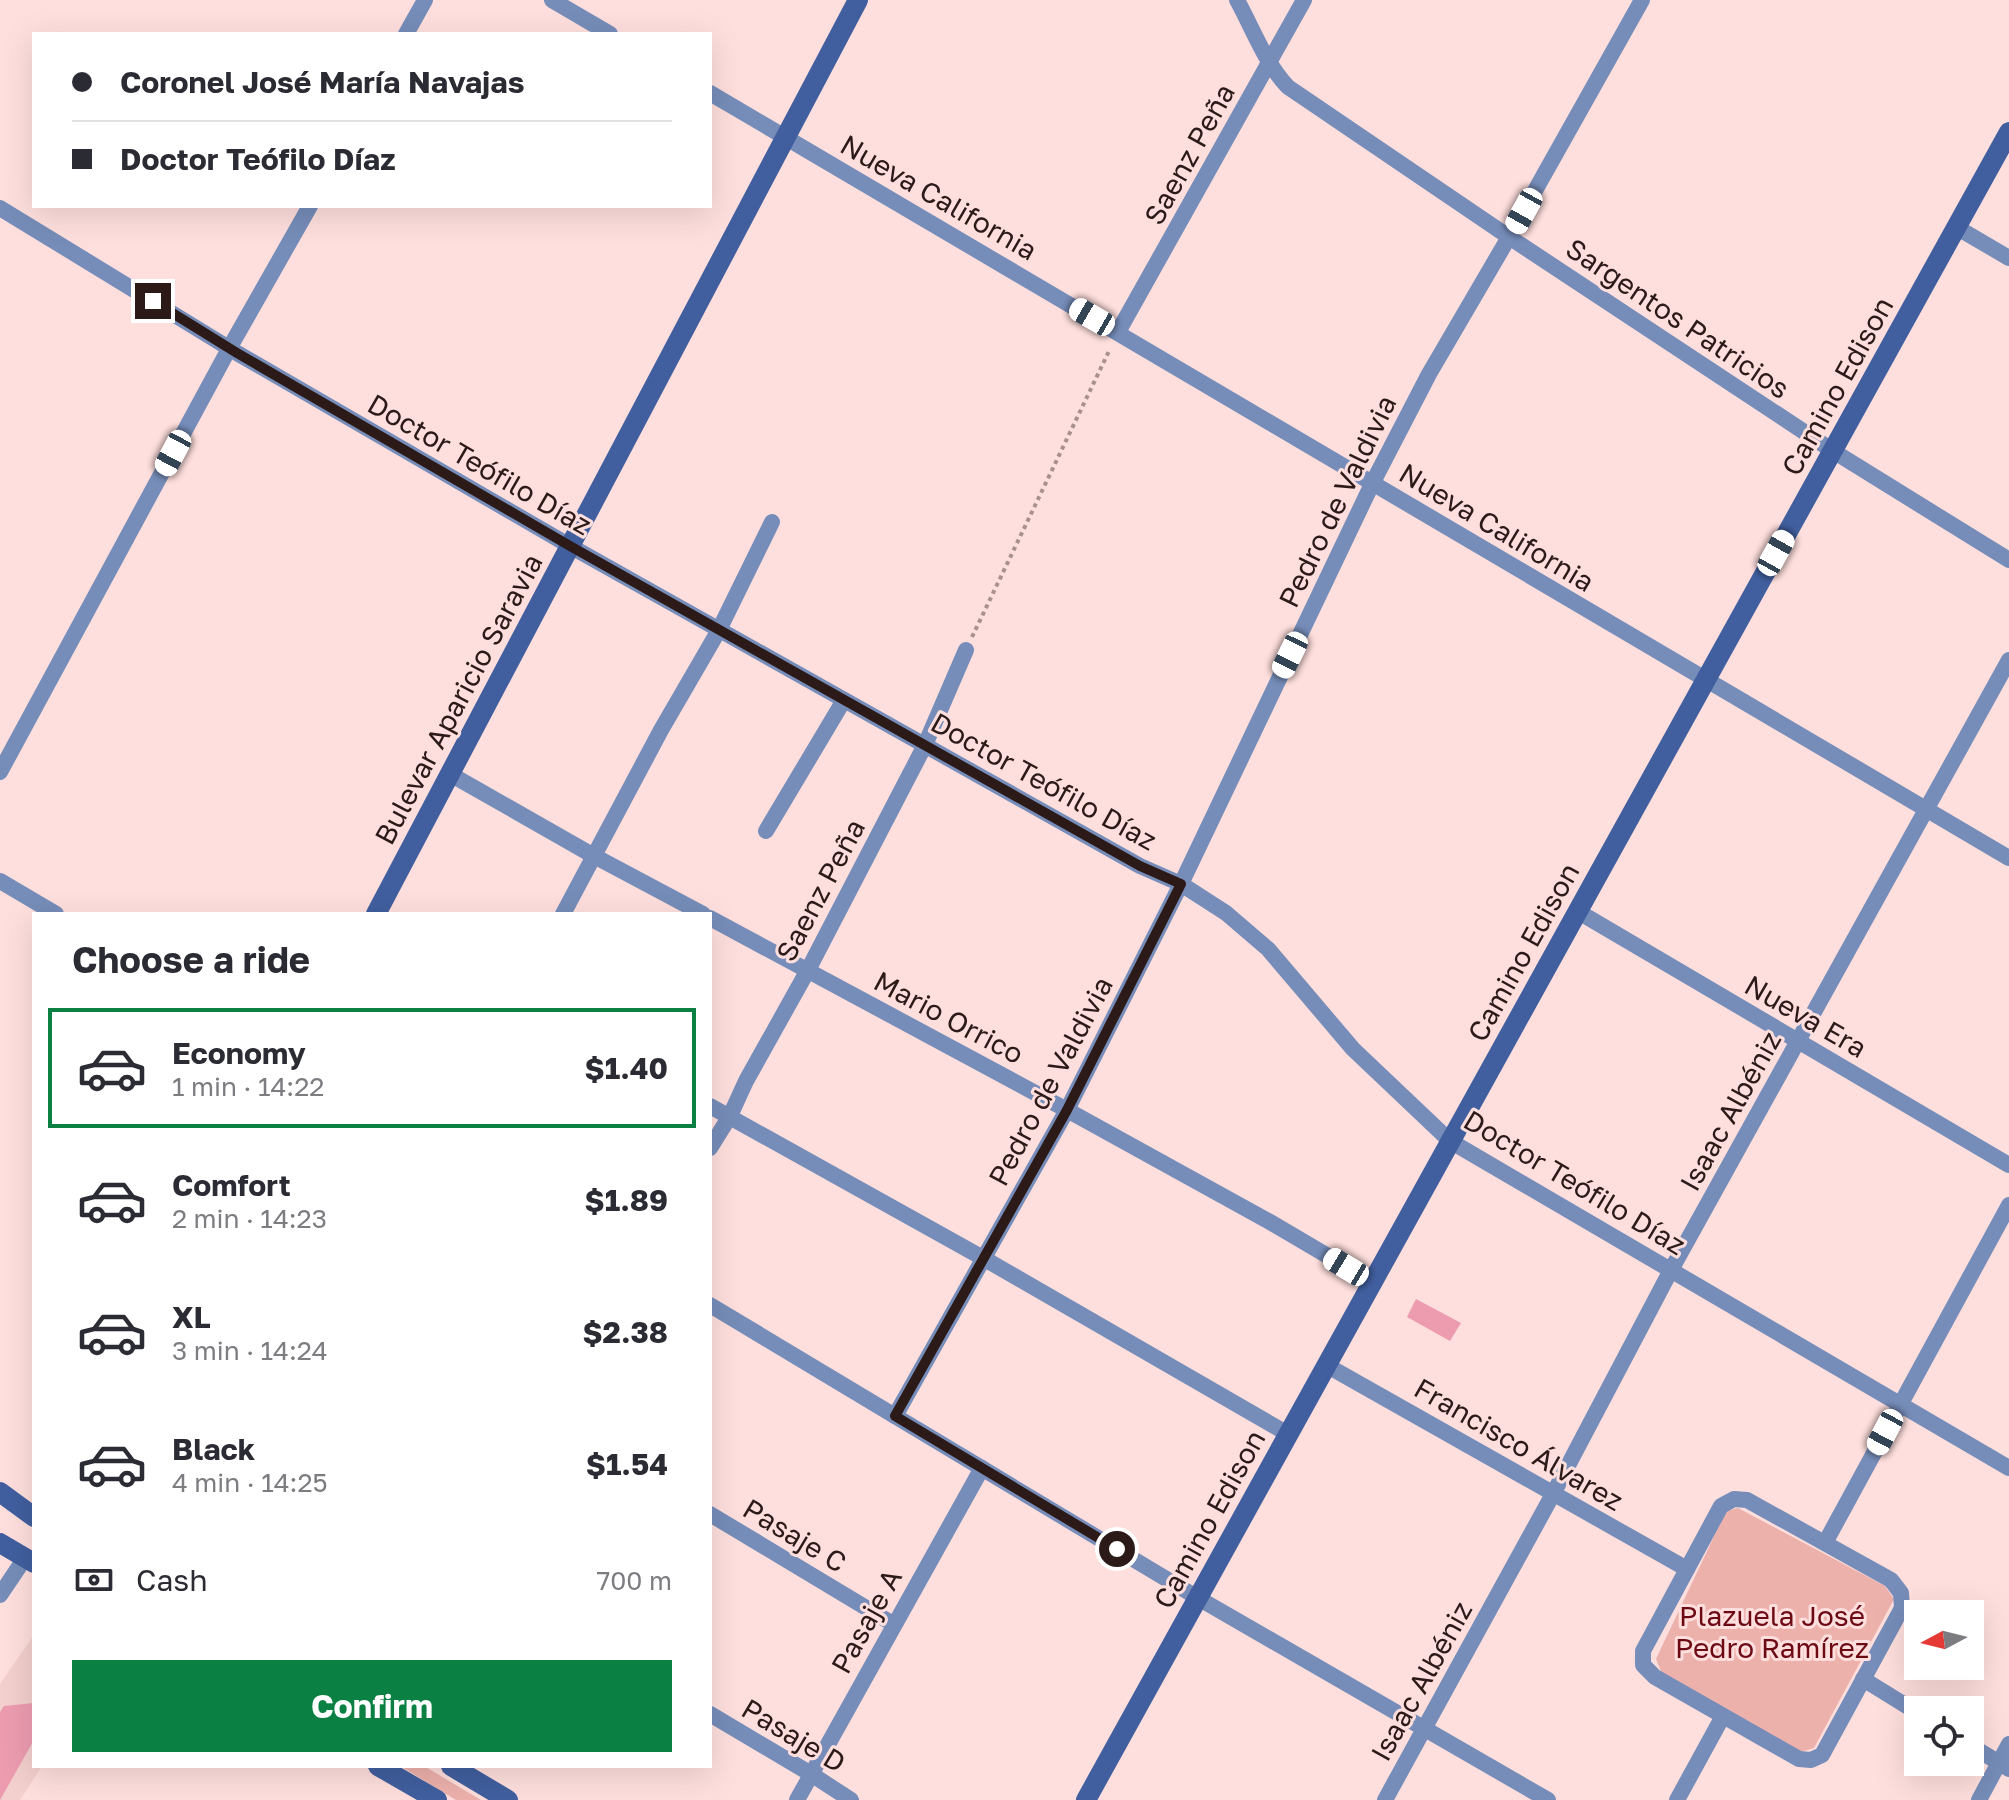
<!DOCTYPE html>
<meta charset="utf-8">
<style>
body{margin:0;font-family:"Golos Text",sans-serif;background:#f2f2f3;color:#2b2b33;height:100vh;display:flex;flex-direction:column;font-size:30px;white-space:nowrap}
*{box-sizing:border-box;margin:0}
p{font-size:26px;color:#7c7c81}
.icon{flex:none;width:44px;height:44px;fill:none;stroke:currentColor;stroke-width:2;stroke-linecap:round;stroke-linejoin:round}
.map{position:relative;flex:1;overflow:hidden}
.side{position:absolute;left:32px;top:912px;width:680px;height:856px;display:flex;flex-direction:column;background:#fff;border-radius:0px;box-shadow:0 8px 32px #0002}
.side>*{flex:none}
.top-card{position:absolute;left:32px;top:32px;width:680px;height:176px;border-radius:0px;box-shadow:0 8px 32px #0002;display:grid;align-content:center;height:176px;padding:0 40px;background:#fff}
.needle{width:52px;rotate:263deg}
.tools{position:absolute;left:1904px;top:1600px;display:grid;gap:16px}
.tools a{display:grid;place-items:center;width:80px;height:80px;border-radius:0px;background:#fff;box-shadow:0 8px 32px #0002;font-size:40px}
.end{position:absolute;width:36px;height:36px;margin:-18px;border:10px solid #2c1a19;background:#fff;box-shadow:0 0 0 4px #fff}
.from{border-radius:50%}
.car{position:absolute;width:24px;height:48px;margin:-24px -12px;border-radius:10px;box-shadow:0 0 6px 2px #0007;background:linear-gradient(#fff 24%,#345 0 40%,#fff 0 76%,#345 0 86%,#fff 0)}
.top-card b{display:flex;align-items:center;gap:28px;height:76px;font-size:30px}
.top-card b+b{border-top:2px solid #e1e1e2}
.top-card i{width:20px;height:20px;background:#2b2b33}
ul{padding:0;list-style:none}
li{display:flex;align-items:center;gap:24px;height:120px;margin:0 16px 12px;padding:0 24px;border:4px solid transparent;border-radius:0px}
li div{flex:1}
li b{display:block;font-size:30px}
li em{font-style:normal;font-weight:700}
li.on{border-color:#0b8043}
li>.icon{width:72px;height:72px;stroke-width:1.5}
h2{padding:0 40px;font-size:36px;line-height:96px}
.pay{display:flex;align-items:center;gap:20px;height:88px;padding:0 40px;font-size:30px}
.pay p{margin-inline-start:auto}
.primary-button{display:flex;gap:16px;margin-top:auto;padding:16px 40px}
.primary-button a{flex:1;height:92px;border-radius:0px;background:#0b8043;color:#fff;font-size:32px;font-weight:700;line-height:92px;text-align:center}
.map>svg:first-child{display:block}
.built{fill:#f3cfcd}
.green{fill:#edb1ac}
.building{fill:#ed9cb0}
.lines{fill:none;stroke-linecap:round;stroke-linejoin:round}
.path{stroke:#a9908e;stroke-width:4;stroke-dasharray:4 4;stroke-linecap:butt}
.street{stroke:#768db9;stroke-width:16}
.secondary{stroke:#415f9f;stroke-width:20}
.route{stroke:#2c1a19;stroke-width:10}
.labels{text-anchor:middle;dominant-baseline:central;stroke-width:6;stroke-linejoin:round;paint-order:stroke}
.street-label{font-size:28px;fill:#2c1a19;stroke:#fedfdd}
.park-label{font-size:28px;fill:#6c0913;stroke:#fedfdd}
</style>
<div class="map">
<svg width="2009" height="1800" viewBox="0 0 2009 1800">
<rect width="100%" height="100%" fill="#fedfdd"/>
<polygon class="built" points="34,1635 34,1766 42,1766 20,1800 0,1800 0,1684"/>
<g class="green">
<polygon points="1738,1508 1885,1586 1894,1599 1814,1748 1801,1752 1662,1674 1656,1659 1726,1511"/>
<polygon points="400,1766 424,1766 481,1800 456,1800"/>
</g>
<g class="building">
<polygon points="1416,1299 1461,1323 1450,1341 1407,1317"/>
<polygon points="34,1703 34,1740 0,1800 0,1712 4,1706"/>
</g>
<g class="lines">
<polyline class="path" points="972,637 1110,349"/>
<g class="street">
<polyline points="552,0 610,34"/>
<path d="M1237,0c16,29 28,63 51,87l221,150 324,214 176,109"/>
<polyline points="406,34 425,0"/>
<polyline points="710,93 2009,858"/>
<polyline points="0,208 237,353 570,546 1140,866 1181,884 1226,913 1268,949 1353,1049 1450,1141 2009,1468"/>
<polyline points="1956,227 2009,258"/>
<polyline points="1118,332 1304,0"/>
<polyline points="0,772 230,347 310,206"/>
<polyline points="450,774 594,856 703,914"/>
<polyline points="766,831 844,700"/>
<polyline points="0,881 56,914"/>
<polyline points="1577,911 2009,1165"/>
<polyline points="563,914 661,730 719,630 772,522"/>
<polyline points="710,918 1067,1110 1270,1222 1372,1282"/>
<polyline points="710,1106 983,1258 1288,1434"/>
<polyline points="710,1148 730,1116 746,1081 808,970 925,745 966,650"/>
<polyline points="710,1305 1198,1598 1548,1800"/>
<polyline points="1326,1365 1687,1569"/>
<polyline points="895,1416 1067,1110 1181,884 1372,484 1429,374 1509,237 1642,0"/>
<polygon points="1734,1499 1747,1500 1891,1580 1901,1593 1902,1608 1822,1755 1811,1760 1799,1759 1655,1677 1643,1665 1643,1651 1721,1506"/>
<polyline points="710,1514 893,1624"/>
<polyline points="1825,1543 2009,1205"/>
<polyline points="0,1595 25,1558"/>
<polyline points="1863,1679 1918,1713"/>
<polyline points="710,1714 811,1774 851,1800"/>
<polyline points="1970,1745 2009,1769"/>
<polyline points="797,1800 982,1468"/>
<polyline points="1385,1800 1553,1494 1671,1270 2009,660"/>
<polyline points="1677,1800 1723,1716"/>
<polyline points="1979,1800 2009,1744"/>
</g>
<g class="secondary">
<polyline points="376,914 858,0"/>
<polyline points="0,1492 34,1517"/>
<polyline points="0,1543 34,1563"/>
<polyline points="378,1766 437,1800"/>
<polyline points="451,1766 508,1800"/>
<polyline points="1086,1800 2009,132"/>
</g>
</g>
<g class="lines">
<polyline class="route" points="153,301 237,353 570,546 1140,866 1181,884 1067,1110 895,1416 1117,1549"/>
</g>
<g class="labels">
<g class="street-label">
<text transform="translate(1189 154) rotate(-61)">Saenz Peña</text>
<text transform="translate(939 197) rotate(30)">Nueva California</text>
<text transform="translate(1678 318) rotate(34)">Sargentos Patricios</text>
<text transform="translate(1837 386) rotate(-61)">Camino Edison</text>
<text transform="translate(480 464) rotate(30)">Doctor Teófilo Díaz</text>
<text transform="translate(1337 501) rotate(-64)">Pedro de Valdivia</text>
<text transform="translate(1497 527) rotate(31)">Nueva California</text>
<text transform="translate(458 699) rotate(-62)">Bulevar Aparicio Saravia</text>
<text transform="translate(1044 781) rotate(29)">Doctor Teófilo Díaz</text>
<text transform="translate(820 890) rotate(-62)">Saenz Peña</text>
<text transform="translate(1523 952) rotate(-61)">Camino Edison</text>
<text transform="translate(1806 1016) rotate(30)">Nueva Era</text>
<text transform="translate(949 1017) rotate(28)">Mario Orrico</text>
<text transform="translate(1050 1081) rotate(-62)">Pedro de Valdivia</text>
<text transform="translate(1730 1111) rotate(-61)">Isaac Albéniz</text>
<text transform="translate(1575 1182) rotate(31)">Doctor Teófilo Díaz</text>
<text transform="translate(1519 1444) rotate(30)">Francisco Álvarez</text>
<text transform="translate(1209 1519) rotate(-61)">Camino Edison</text>
<text transform="translate(795 1535) rotate(31)">Pasaje C</text>
<text transform="translate(866 1621) rotate(-61)">Pasaje A</text>
<text transform="translate(1421 1681) rotate(-61)">Isaac Albéniz</text>
<text transform="translate(794 1735) rotate(31)">Pasaje D</text>
</g>
<g class="park-label">
<text x="1772" y="1615">Plazuela José<tspan x="1772" dy="32">Pedro Ramírez</tspan></text>
</g>
</g>
</svg>
<div class="tools">
<a><svg class="needle" viewBox="-14 -14 28 28"><path d="M0-13l5 13h-10z" fill="#e53935"/><path d="M0 13l5-13h-10z" fill="#7c7c81"/></svg></a>
<a><svg class="icon" aria-label="locate" viewBox="0 0 24 24"><circle cx="12" cy="12" r="6"/><path d="M12 2v4M12 18v4M2 12h4M18 12h4"/></svg></a>
</div>
<i class="end from" style="left:1117px;top:1549px"></i>
<i class="end" style="left:153px;top:301px"></i>
<i class="car" style="left:1524px;top:211px;rotate:209deg"></i>
<i class="car" style="left:1092px;top:317px;rotate:300deg"></i>
<i class="car" style="left:173px;top:453px;rotate:208deg"></i>
<i class="car" style="left:1776px;top:553px;rotate:29deg"></i>
<i class="car" style="left:1290px;top:655px;rotate:206deg"></i>
<i class="car" style="left:1346px;top:1267px;rotate:301deg"></i>
<i class="car" style="left:1885px;top:1432px;rotate:208deg"></i>
<div class="top-card">
<b><i class="from"></i>Coronel José María Navajas</b>
<b><i></i>Doctor Teófilo Díaz</b>
</div>
<section class="side">
<h2>Choose a ride</h2>
<ul>
<li class="on"><svg class="icon" aria-label="car" viewBox="0 0 24 24"><path d="M5 17H2v-5l4-1 3-4h7l3 4 3 1v5h-3M9 17h6M6 11h13"/><circle cx="7" cy="17" r="2"/><circle cx="17" cy="17" r="2"/></svg><div><b>Economy</b><p>1 min · 14:22</p></div><em>$1.40</em></li>
<li><svg class="icon" aria-label="car" viewBox="0 0 24 24"><path d="M5 17H2v-5l4-1 3-4h7l3 4 3 1v5h-3M9 17h6M6 11h13"/><circle cx="7" cy="17" r="2"/><circle cx="17" cy="17" r="2"/></svg><div><b>Comfort</b><p>2 min · 14:23</p></div><em>$1.89</em></li>
<li><svg class="icon" aria-label="car" viewBox="0 0 24 24"><path d="M5 17H2v-5l4-1 3-4h7l3 4 3 1v5h-3M9 17h6M6 11h13"/><circle cx="7" cy="17" r="2"/><circle cx="17" cy="17" r="2"/></svg><div><b>XL</b><p>3 min · 14:24</p></div><em>$2.38</em></li>
<li><svg class="icon" aria-label="car" viewBox="0 0 24 24"><path d="M5 17H2v-5l4-1 3-4h7l3 4 3 1v5h-3M9 17h6M6 11h13"/><circle cx="7" cy="17" r="2"/><circle cx="17" cy="17" r="2"/></svg><div><b>Black</b><p>4 min · 14:25</p></div><em>$1.54</em></li>
</ul>
<div class="pay"><svg class="icon" aria-label="cash" viewBox="0 0 24 24"><path d="M3 7h18v10H3z"/><circle cx="12" cy="12" r="2"/></svg>Cash<p>700 m</p></div>
<div class="primary-button"><a>Confirm</a></div>
</section>
</div>
